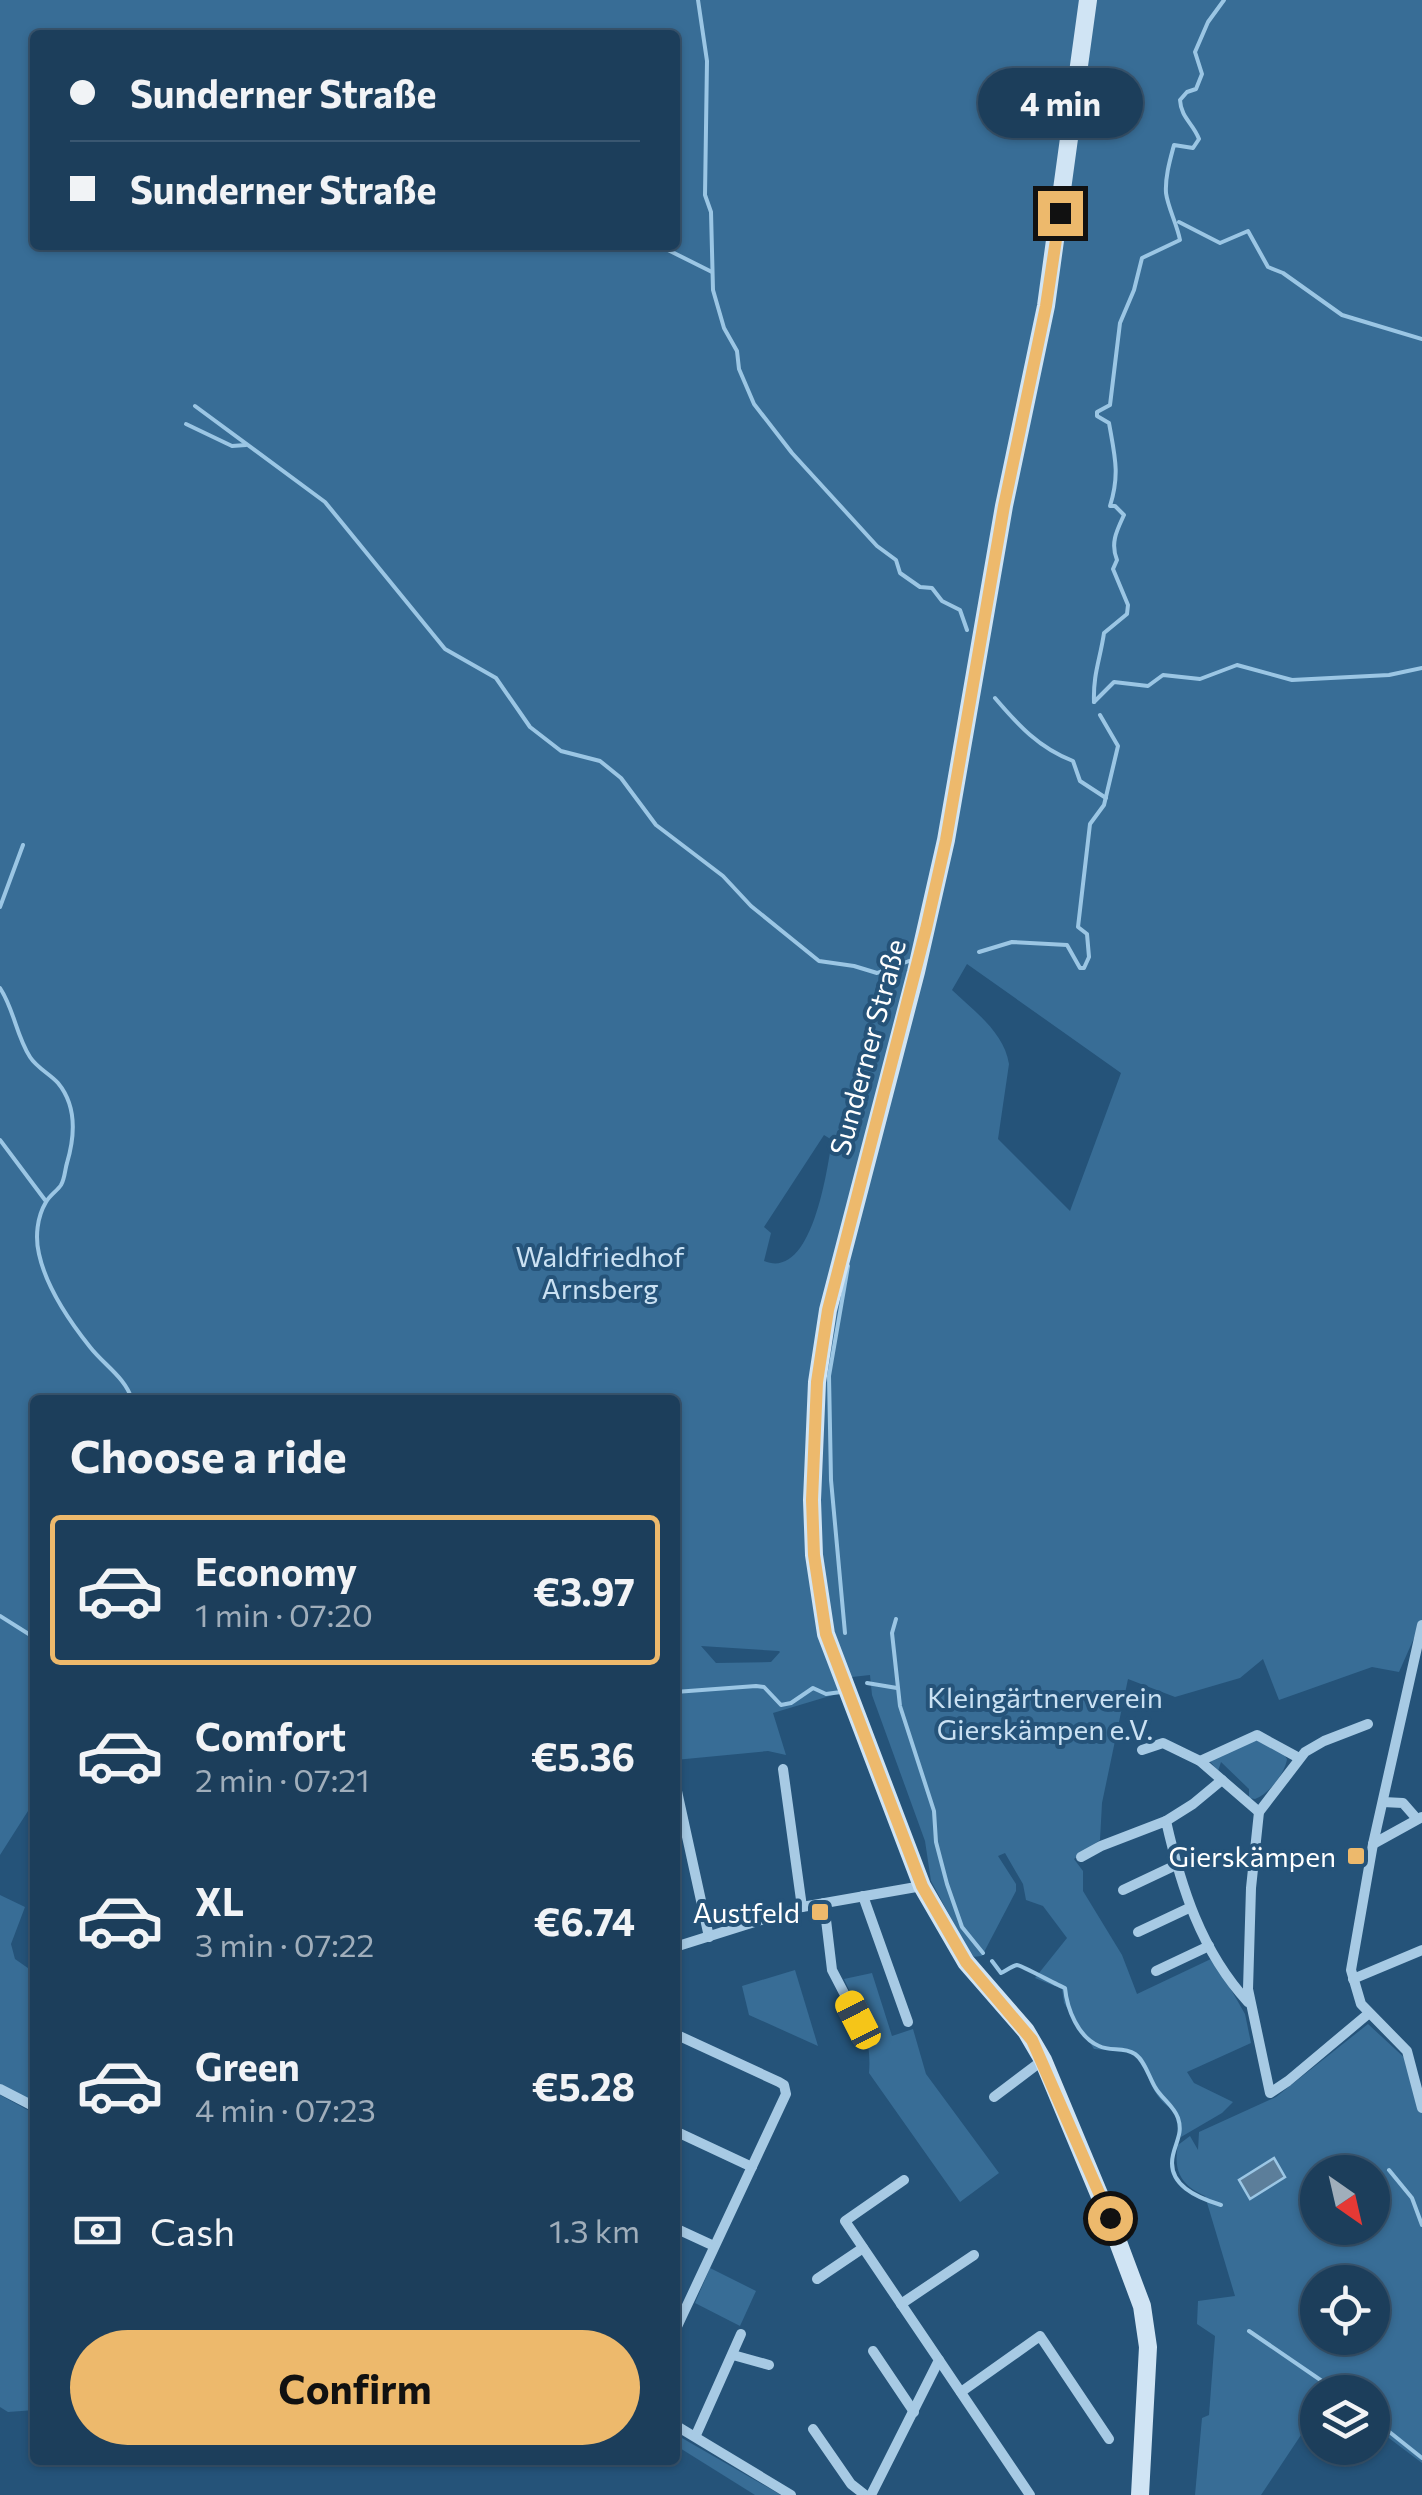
<!DOCTYPE html>
<meta charset="utf-8">
<style>
body{margin:0;font-family:Commissioner,sans-serif;background:#254561;color:#f1f3f6;height:100vh;display:flex;flex-direction:column;font-size:38px;white-space:nowrap}
*{box-sizing:border-box;margin:0}
p{font-size:32px;color:#a0aebb}
.icon{flex:none;width:55px;height:55px;fill:none;stroke:currentColor;stroke-width:2;stroke-linecap:round;stroke-linejoin:round}
.map{position:relative;flex:1;overflow:hidden}
.sheet{position:absolute;left:30px;top:1395px;width:650px;height:1070px;display:flex;flex-direction:column;background:#1c3e5b;border-radius:10px;box-shadow:0 2px 8px #0004,0 0 0 2px #3a5771}
.sheet>*{flex:none}
.top-card{position:absolute;left:30px;top:30px;width:650px;height:220px;border-radius:10px;box-shadow:0 2px 8px #0004,0 0 0 2px #3a5771;display:grid;align-content:center;height:220px;padding:0 40px;background:#1c3e5b}
.needle{width:65px;rotate:146deg}
.controls{position:absolute;left:1300px;top:2155px;display:grid;gap:20px}
.controls a{display:grid;place-items:center;width:90px;height:90px;border-radius:50%;background:#1c3e5b;box-shadow:0 2px 8px #0004,0 0 0 2px #3a5771;font-size:50px}
.end{position:absolute;width:45px;height:45px;margin:-22px;border:12px solid #edb96c;background:#111;box-shadow:0 0 0 5px #111}
.from{border-radius:50%}
.bubble{position:absolute;height:70px;border-radius:35px;background:#1c3e5b;box-shadow:0 2px 8px #0004,0 0 0 2px #3a5771;font-size:32px;font-weight:700;line-height:70px;text-align:center}
.car{position:absolute;width:30px;height:60px;margin:-30px -15px;border-radius:12px;box-shadow:0 0 8px 2px #0007;background:linear-gradient(#f5c518 24%,#345 0 40%,#f5c518 0 76%,#345 0 86%,#f5c518 0)}
.top-card b{display:flex;align-items:center;gap:35px;height:95px;font-size:38px}
.top-card b+b{border-top:2px solid #3a5771}
.top-card i{width:25px;height:25px;background:#f1f3f6}
ul{padding:0;list-style:none}
li{display:flex;align-items:center;gap:30px;height:150px;margin:0 20px 15px;padding:0 20px;border:5px solid transparent;border-radius:10px}
li div{flex:1}
li b{display:block;font-size:38px}
li em{font-style:normal;font-weight:700}
li.current{border-color:#edb96c}
li>.icon{width:90px;height:90px;stroke-width:1.5}
h2{padding:0 40px;font-size:45px;line-height:120px}
.pay{display:flex;align-items:center;gap:25px;height:110px;padding:0 40px;font-size:38px}
.pay p{margin-inline-start:auto}
.cta{display:flex;gap:20px;margin-top:auto;padding:20px 40px}
.cta a{flex:1;height:115px;border-radius:60px;background:#edb96c;color:#111;font-size:40px;font-weight:700;line-height:115px;text-align:center}
.map>svg:first-child{display:block}
.green{fill:#386d96;fill-rule:evenodd}
.water{fill:#5c7e9a;stroke:#9bc6e4;stroke-width:2.5}
.lines{fill:none;stroke-linecap:round;stroke-linejoin:round}
.stream{stroke:#9bc6e4;stroke-width:4}
.street{stroke:#a7cae4;stroke-width:10}
.secondary{stroke:#d0e4f4;stroke-width:18}
.route{stroke:#edb96c;stroke-width:12}
.poi-dot{fill:#edb96c;stroke:#255379;stroke-width:4}
.labels{text-anchor:middle;dominant-baseline:central;stroke-width:8;stroke-linejoin:round;paint-order:stroke}
.street-label{font-size:28px;fill:#fff;stroke:#255379}
.park-label{font-size:28px;fill:#cae1f3;stroke:#255379}
.poi-label{font-size:28px;fill:#fff;stroke:#255379;text-anchor:end}
</style>
<div class="map">
<svg width="1422" height="2495" viewBox="0 0 1422 2495">
<rect width="100%" height="100%" fill="#255379"/>
<g class="green">
<path d="M0,0h1422v1620l-23,52 -27,-5 -93,33 -16,-41 -23,19 -65,19 -47,-18 -26,124 -2,37 -26,19 9,12v20l39,64 15,39 76,-36 32,56 6,29 -64,29 7,11 39,19 -11,11 -41,24 -3,-24c-23,-12 -28,-30 -36,-54l-15,-7 -33,-3 -30,-46 -2,-14 -27,-11 32,-40 -24,-32 -17,-6 -3,-16 -18,-31 -7,3 18,28v7l-34,65 -10,1 -41,-76 -6,-40 -53,-146 -2,-20 -18,2 -19,18 -60,18 13,42 -18,-4 -93,9v-107l6,-5 -6,-2v-246h-640v400l-35,55zM35,35h640v210h-640zM967,964l154,109 -51,138 -72,-72 11,-75c-5,-32 -35,-53 -57,-74zM824,1135l8,5c-5,31 -20,141 -68,121l7,-28 -7,-6zM701,1646l78,5 1,1 -9,10 -55,1z"/>
<path d="M1252,1738l31,15 4,6c-2,14 -18,35 -32,40l-6,-1v-9l-28,-27 -3,9 -9,-11z"/>
<polygon points="0,1895 25,1907 11,1944 15,1959 35,1973 35,2105 0,2086"/>
<polygon points="795,1970 818,2046 749,2015 742,1986"/>
<path d="M872,1973l20,63 21,-7 13,45 73,99 -39,29 -91,-129c3,-36 -10,-62 -25,-94z"/>
<path d="M1368,2024l40,37 14,51v351l-49,-37 -1,-34h-54l-1,19 -56,84h-66l7,-77 7,-3 6,-79 -18,-12 1,-23 37,-5 -30,-100c-24,-11 -32,-25 -27,-51l12,-9 8,14 1,-18 77,-35zM1318,2172h54v56h-54zM1318,2282h54v56h-54z"/>
<polygon points="0,2095 35,2114 35,2410 8,2412 0,2407"/>
<polygon points="710,2268 756,2291 740,2326 695,2303"/>
<polygon points="675,2434 781,2495 755,2495 675,2445"/>
</g>
<polygon class="water" points="1274,2158 1285,2177 1250,2199 1239,2180"/>
<g class="lines">
<g class="stream">
<polyline points="698,0 707,61 705,195 711,212 713,290 724,328 737,351 739,369 754,404 792,453 877,546 896,560 900,573 920,587 932,588 942,601 960,610 967,630"/>
<polyline points="1179,222 1220,243 1248,231 1268,267 1283,273 1342,315 1422,339"/>
<polyline points="658,245 712,272"/>
<polyline points="195,406 325,502 445,649 496,678 530,727 561,751 600,761 621,778 656,825 723,876 751,906 819,961 854,966 877,973 909,961"/>
<polyline points="186,424 232,446 246,445"/>
<path d="M995,698c23,27 44,50 78,63l7,20 26,17"/>
<path d="M1094,702c-1,-28 6,-42 10,-69l23,-19 1,-9 -15,-36 4,-9c-7,-17 0,-30 7,-45l-9,-9h-5c10,-32 5,-49 -1,-83l-12,-7v-4l13,-7 10,-82 14,-33 8,-32 38,-18c-3,-16 -12,-32 -14,-47 -1,-16 4,-33 8,-48l19,3 6,-9c-6,-16 -18,-21 -19,-39l7,-8 9,-3 6,-15 -7,-22 13,-30 16,-22"/>
<polyline points="1094,702 1114,682 1148,686 1163,675 1200,679 1237,665 1292,680 1389,675 1422,668"/>
<polyline points="0,907 23,845"/>
<polyline points="979,952 1012,942 1067,945 1080,968 1084,968 1089,957 1087,934 1078,927 1090,824 1104,805 1118,746 1100,715"/>
<path d="M0,988c14,21 16,47 30,69 7,11 20,17 28,26 19,23 17,53 9,80 -2,6 -2,15 -6,22 -4,6 -11,10 -15,17 -9,15 -11,35 -7,52 7,32 31,68 51,93 14,18 36,31 42,53"/>
<polyline points="0,1140 45,1200"/>
<polyline points="0,1616 35,1638"/>
<polyline points="896,1619 892,1633 900,1706 934,1811 936,1842 947,1884 962,1927 983,1953"/>
<polyline points="845,1633 831,1480 829,1376 848,1266"/>
<polyline points="867,1683 897,1688"/>
<polyline points="675,1692 756,1686 764,1687 781,1705 791,1703 813,1688 826,1694 841,1692"/>
<path d="M992,1961l9,12c6,-3 11,-7 16,-8 4,0 40,20 48,23 2,21 13,49 34,58 12,6 24,0 36,8 10,7 14,23 20,33 6,11 19,19 23,31 5,15 -2,23 -5,37 -7,30 25,43 48,50"/>
<polyline points="1389,2170 1412,2198 1422,2225"/>
<polyline points="1249,2331 1338,2392"/>
<polyline points="1372,2418 1422,2458"/>
</g>
<g class="street">
<polyline points="1422,1625 1373,1844 1351,1970 1361,2004 1407,2051 1422,2108"/>
<polyline points="1368,1724 1324,1741 1305,1752 1259,1812 1251,1888 1248,1989 1270,2093 1288,2081 1368,2014"/>
<polyline points="1142,1750 1163,1743 1200,1761 1259,1812"/>
<polyline points="1200,1761 1257,1735 1299,1758"/>
<polyline points="783,1769 802,1907"/>
<polyline points="675,1782 709,1937"/>
<polyline points="1383,1802 1403,1803 1417,1819"/>
<polyline points="1166,1821 1193,1804 1222,1780"/>
<polyline points="1373,1844 1422,1817"/>
<path d="M1081,1857l20,-11 65,-25c15,66 35,130 82,181"/>
<polyline points="1123,1890 1176,1865"/>
<polyline points="863,1896 908,2022"/>
<polyline points="824,1903 832,1970 858,2020"/>
<polyline points="1138,1932 1189,1908"/>
<polyline points="675,1947 802,1907 922,1886"/>
<polyline points="1156,1971 1209,1946"/>
<polyline points="1353,1979 1422,1950"/>
<polyline points="675,2034 779,2082 784,2085 786,2094 675,2331"/>
<polyline points="0,2089 35,2107"/>
<polyline points="994,2097 1043,2060"/>
<polyline points="675,2131 752,2167"/>
<polyline points="675,2228 714,2246"/>
<polyline points="817,2279 863,2248"/>
<polyline points="901,2304 974,2255"/>
<polyline points="873,2351 914,2412"/>
<polyline points="733,2355 769,2365"/>
<polyline points="939,2360 1030,2495"/>
<polyline points="961,2392 1040,2336 1109,2439"/>
<polyline points="675,2425 791,2495"/>
<polyline points="813,2429 851,2484 865,2495"/>
<polyline points="696,2435 741,2334"/>
<polyline points="871,2495 939,2360 845,2221 904,2180"/>
</g>
<polyline class="secondary" points="1088,0 1046,306 1004,506 946,840 916,972 828,1310 817,1382 812,1500 814,1555 826,1634 922,1886 966,1962 1026,2031 1043,2060 1109,2218 1142,2306 1148,2347 1140,2495"/>
</g>
<g class="lines">
<polyline class="route" points="1060,213 1046,306 1004,506 946,840 926,929 828,1310 817,1382 812,1500 814,1555 826,1634 922,1886 966,1962 1032,2040 1110,2218"/>
</g>
<g class="poi-dot">
<rect x="1346" y="1846" width="20" height="20" rx="5"/>
<rect x="810" y="1902" width="20" height="20" rx="5"/>
</g>
<g class="labels">
<g class="street-label">
<text transform="translate(867 1047) rotate(-75)">Sunderner Straße</text>
</g>
<g class="park-label">
<text x="600" y="1256">Waldfriedhof<tspan x="600" dy="32">Arnsberg</tspan></text>
<text x="1045" y="1697">Kleingärtnerverein<tspan x="1045" dy="32">Gierskämpen e.V.</tspan></text>
</g>
<g class="poi-label">
<text x="1336" y="1856">Gierskämpen</text>
<text x="800" y="1912">Austfeld</text>
</g>
</g>
</svg>
<div class="controls">
<a><svg class="needle" viewBox="-14 -14 28 28"><path d="M0-13l5 13h-10z" fill="#e53935"/><path d="M0 13l5-13h-10z" fill="#a0aebb"/></svg></a>
<a><svg class="icon" aria-label="locate" viewBox="0 0 24 24"><circle cx="12" cy="12" r="6"/><path d="M12 2v4M12 18v4M2 12h4M18 12h4"/></svg></a>
<a><svg class="icon" aria-label="layers" viewBox="0 0 24 24"><path d="M12 4l9 5-9 5-9-5zM3 14l9 5 9-5"/></svg></a>
</div>
<i class="end from" style="left:1110px;top:2218px"></i>
<i class="end" style="left:1060px;top:213px"></i>
<div class="bubble" style="left:978px;top:68px;width:165px">4 min</div>
<i class="car" style="left:858px;top:2020px;rotate:333deg"></i>
<div class="top-card">
<b><i class="from"></i>Sunderner Straße</b>
<b><i></i>Sunderner Straße</b>
</div>
<section class="sheet">
<h2>Choose a ride</h2>
<ul>
<li class="current"><svg class="icon" aria-label="car" viewBox="0 0 24 24"><path d="M5 17H2v-5l4-1 3-4h7l3 4 3 1v5h-3M9 17h6M6 11h13"/><circle cx="7" cy="17" r="2"/><circle cx="17" cy="17" r="2"/></svg><div><b>Economy</b><p>1 min · 07:20</p></div><em>€3.97</em></li>
<li><svg class="icon" aria-label="car" viewBox="0 0 24 24"><path d="M5 17H2v-5l4-1 3-4h7l3 4 3 1v5h-3M9 17h6M6 11h13"/><circle cx="7" cy="17" r="2"/><circle cx="17" cy="17" r="2"/></svg><div><b>Comfort</b><p>2 min · 07:21</p></div><em>€5.36</em></li>
<li><svg class="icon" aria-label="car" viewBox="0 0 24 24"><path d="M5 17H2v-5l4-1 3-4h7l3 4 3 1v5h-3M9 17h6M6 11h13"/><circle cx="7" cy="17" r="2"/><circle cx="17" cy="17" r="2"/></svg><div><b>XL</b><p>3 min · 07:22</p></div><em>€6.74</em></li>
<li><svg class="icon" aria-label="car" viewBox="0 0 24 24"><path d="M5 17H2v-5l4-1 3-4h7l3 4 3 1v5h-3M9 17h6M6 11h13"/><circle cx="7" cy="17" r="2"/><circle cx="17" cy="17" r="2"/></svg><div><b>Green</b><p>4 min · 07:23</p></div><em>€5.28</em></li>
</ul>
<div class="pay"><svg class="icon" aria-label="cash" viewBox="0 0 24 24"><path d="M3 7h18v10H3z"/><circle cx="12" cy="12" r="2"/></svg>Cash<p>1.3 km</p></div>
<div class="cta"><a>Confirm</a></div>
</section>
</div>
